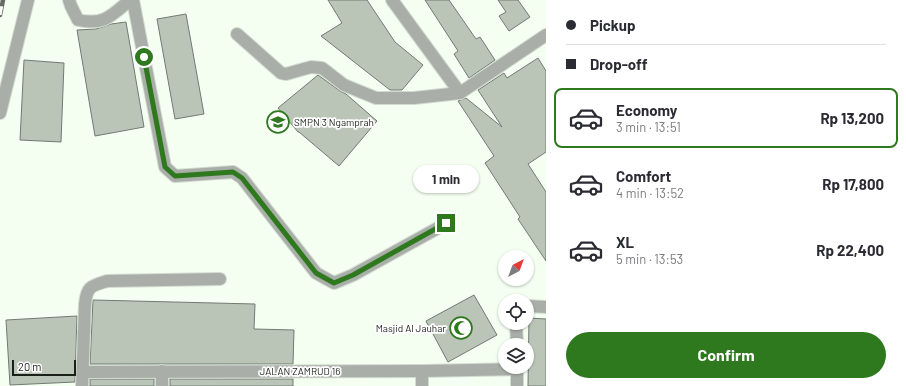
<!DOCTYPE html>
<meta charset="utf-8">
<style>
body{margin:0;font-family:Barlow,sans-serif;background:#f2f2f3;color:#2b2b33;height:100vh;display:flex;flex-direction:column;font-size:15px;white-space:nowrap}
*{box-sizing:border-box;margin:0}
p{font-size:13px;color:#7c7c81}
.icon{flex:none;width:22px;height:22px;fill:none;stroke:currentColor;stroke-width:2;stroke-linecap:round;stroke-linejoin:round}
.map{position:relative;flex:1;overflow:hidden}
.details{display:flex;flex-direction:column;background:#fff;width:360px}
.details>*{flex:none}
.guide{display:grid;align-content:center;height:88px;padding:0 20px;background:#fff}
.needle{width:26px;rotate:41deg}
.controls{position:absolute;left:498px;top:250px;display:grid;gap:8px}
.controls a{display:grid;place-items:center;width:36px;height:36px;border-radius:50%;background:#fff;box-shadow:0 1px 3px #0004;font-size:20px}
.scale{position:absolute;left:12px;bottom:10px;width:64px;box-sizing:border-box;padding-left:4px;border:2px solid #1b1f1a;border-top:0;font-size:11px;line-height:14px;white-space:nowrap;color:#1b1f1a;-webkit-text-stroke:3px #fff;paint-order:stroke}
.end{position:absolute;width:18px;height:18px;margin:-9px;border:5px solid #2e781e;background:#fff;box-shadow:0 0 0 2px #fff}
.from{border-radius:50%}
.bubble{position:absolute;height:28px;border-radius:14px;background:#fff;box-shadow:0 1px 3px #0004;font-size:13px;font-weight:700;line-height:28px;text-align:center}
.guide b{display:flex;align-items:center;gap:14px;height:38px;font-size:15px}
.guide b+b{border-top:1px solid #e1e1e2}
.guide i{width:10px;height:10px;background:#2b2b33}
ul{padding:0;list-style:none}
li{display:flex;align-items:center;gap:12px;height:60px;margin:0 8px 6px;padding:0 12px;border:2px solid transparent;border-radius:8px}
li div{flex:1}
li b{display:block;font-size:15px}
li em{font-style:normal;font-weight:700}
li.current{border-color:#2e781e}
li>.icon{width:36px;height:36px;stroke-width:1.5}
.button{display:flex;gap:8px;margin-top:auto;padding:8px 20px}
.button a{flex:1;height:46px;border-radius:24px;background:#2e781e;color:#fff;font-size:16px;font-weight:700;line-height:46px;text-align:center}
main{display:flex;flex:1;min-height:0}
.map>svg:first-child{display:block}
.building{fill:#bac5b8;stroke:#717b70}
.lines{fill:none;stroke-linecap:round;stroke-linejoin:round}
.minor-casing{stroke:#d1dbcf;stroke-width:14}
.minor{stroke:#aaaea9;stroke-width:12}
.rail-casing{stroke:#656c64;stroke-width:4.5}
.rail{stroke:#fff;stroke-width:3;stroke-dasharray:9;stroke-linecap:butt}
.route{stroke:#2e781e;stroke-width:5}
.labels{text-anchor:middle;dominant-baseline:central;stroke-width:3.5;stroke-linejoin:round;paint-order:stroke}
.poi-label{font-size:10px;fill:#1b1f1a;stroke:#fff;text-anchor:start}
.street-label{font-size:10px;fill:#1b1f1a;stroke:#fff}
</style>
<main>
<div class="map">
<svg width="546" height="386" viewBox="0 0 546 386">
<rect width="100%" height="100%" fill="#f4fff2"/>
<g class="building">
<polygon points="328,0 367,0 395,42 423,65 402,90 390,90 321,36 342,23"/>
<polygon points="425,0 449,0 476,39 480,37 495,60 469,78 454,54 458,51"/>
<polygon points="498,0 518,0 530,17 509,31 499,16 506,12"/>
<polygon points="186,14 204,114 175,119 157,19"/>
<polygon points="126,22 144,127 95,136 77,30 96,29 111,24"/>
<polygon points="538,58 546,71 546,152 528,164 546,192 546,261 518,219 520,217 485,163 494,156 458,101 466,98 502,127 478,90 504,73 507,78"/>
<polygon points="24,60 64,63 61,142 20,140"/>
<polygon points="318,75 340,91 346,94 377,121 339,166 299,132 298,132 278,108"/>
<polygon points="474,295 497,335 448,362 426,321"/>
<polygon points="93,300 255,304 254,329 294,330 293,364 90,364"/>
<polygon points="77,316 75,382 10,385 6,320"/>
<polygon points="529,318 546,319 546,386 528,386"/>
<rect x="90" y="379" width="64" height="7"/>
<rect x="170" y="379" width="123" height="7"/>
</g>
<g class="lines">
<g class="minor-casing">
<g id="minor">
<path d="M69,0l2,6 7,14c26,6 34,-5 52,-20"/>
<polyline points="133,0 165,167 175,176 233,172 242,178 316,273 334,283 353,275 447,223"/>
<polyline points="392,0 460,93"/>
<polyline points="237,34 281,73 286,74 311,67 322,68 344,85 376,98 414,98 460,93 546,35"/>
<polyline points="0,113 28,0"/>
<polyline points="527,306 546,307"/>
<polyline points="516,323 517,345"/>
<polyline points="162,371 162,386"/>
<polyline points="83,372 422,371 517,369"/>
<path d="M82,386l3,-82c2,-18 6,-18 22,-23l113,-2"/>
<polyline points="422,386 422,371"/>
<polyline points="517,386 517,367"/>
</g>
</g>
<use href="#minor" class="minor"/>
<g class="rail-casing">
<polyline id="rail" points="0,15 3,0"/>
</g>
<use href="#rail" class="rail"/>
</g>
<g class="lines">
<polyline class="route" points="144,57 165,167 175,176 233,172 242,178 316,273 334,283 353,275 446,223"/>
</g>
<defs>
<g id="school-ring" transform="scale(1.15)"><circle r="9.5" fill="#fff" stroke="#2e781e" stroke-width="1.5"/><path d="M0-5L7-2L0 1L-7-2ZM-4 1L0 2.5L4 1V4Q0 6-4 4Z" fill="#2e781e"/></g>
<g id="mosque-ring" transform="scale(1.15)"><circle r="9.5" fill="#fff" stroke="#2e781e" stroke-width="1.5"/><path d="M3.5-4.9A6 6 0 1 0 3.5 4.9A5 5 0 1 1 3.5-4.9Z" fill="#2e781e"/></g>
</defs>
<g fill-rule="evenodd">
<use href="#school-ring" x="278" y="122"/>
<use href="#mosque-ring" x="461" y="328"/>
</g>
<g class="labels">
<g class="poi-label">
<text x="294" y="122">SMPN 3 Ngamprah</text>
<text x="446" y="328" text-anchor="end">Masjid Al Jauhar</text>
</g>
<g class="street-label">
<text x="300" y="371">JALAN ZAMRUD 16</text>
</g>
</g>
</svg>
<div class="controls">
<a><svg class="needle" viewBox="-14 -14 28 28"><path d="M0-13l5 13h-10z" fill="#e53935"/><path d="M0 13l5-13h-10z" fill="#7c7c81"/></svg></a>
<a><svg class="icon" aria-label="locate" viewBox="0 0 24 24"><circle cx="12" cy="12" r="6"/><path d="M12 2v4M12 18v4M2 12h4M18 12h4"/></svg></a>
<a><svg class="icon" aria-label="layers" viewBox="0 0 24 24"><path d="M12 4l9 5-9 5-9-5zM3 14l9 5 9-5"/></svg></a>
</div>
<div class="scale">20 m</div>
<i class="end from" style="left:144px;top:57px"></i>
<i class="end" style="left:446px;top:223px"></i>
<div class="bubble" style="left:413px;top:165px;width:66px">1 min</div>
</div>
<section class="details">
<div class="guide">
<b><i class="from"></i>Pickup</b>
<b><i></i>Drop-off</b>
</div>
<ul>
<li class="current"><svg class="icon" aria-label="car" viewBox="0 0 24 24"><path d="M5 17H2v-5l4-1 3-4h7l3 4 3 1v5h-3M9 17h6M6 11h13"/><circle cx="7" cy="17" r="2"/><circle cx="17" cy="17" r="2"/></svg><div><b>Economy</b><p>3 min · 13:51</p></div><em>Rp 13,200</em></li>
<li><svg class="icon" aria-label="car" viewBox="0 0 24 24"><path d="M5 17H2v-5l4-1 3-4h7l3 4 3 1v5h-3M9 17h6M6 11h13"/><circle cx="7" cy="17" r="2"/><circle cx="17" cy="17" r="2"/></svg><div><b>Comfort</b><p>4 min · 13:52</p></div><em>Rp 17,800</em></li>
<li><svg class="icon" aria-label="car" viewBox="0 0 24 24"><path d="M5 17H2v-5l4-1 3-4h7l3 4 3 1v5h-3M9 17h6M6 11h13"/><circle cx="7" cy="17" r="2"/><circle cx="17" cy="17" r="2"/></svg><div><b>XL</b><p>5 min · 13:53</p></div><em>Rp 22,400</em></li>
</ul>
<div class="button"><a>Confirm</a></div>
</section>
</main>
